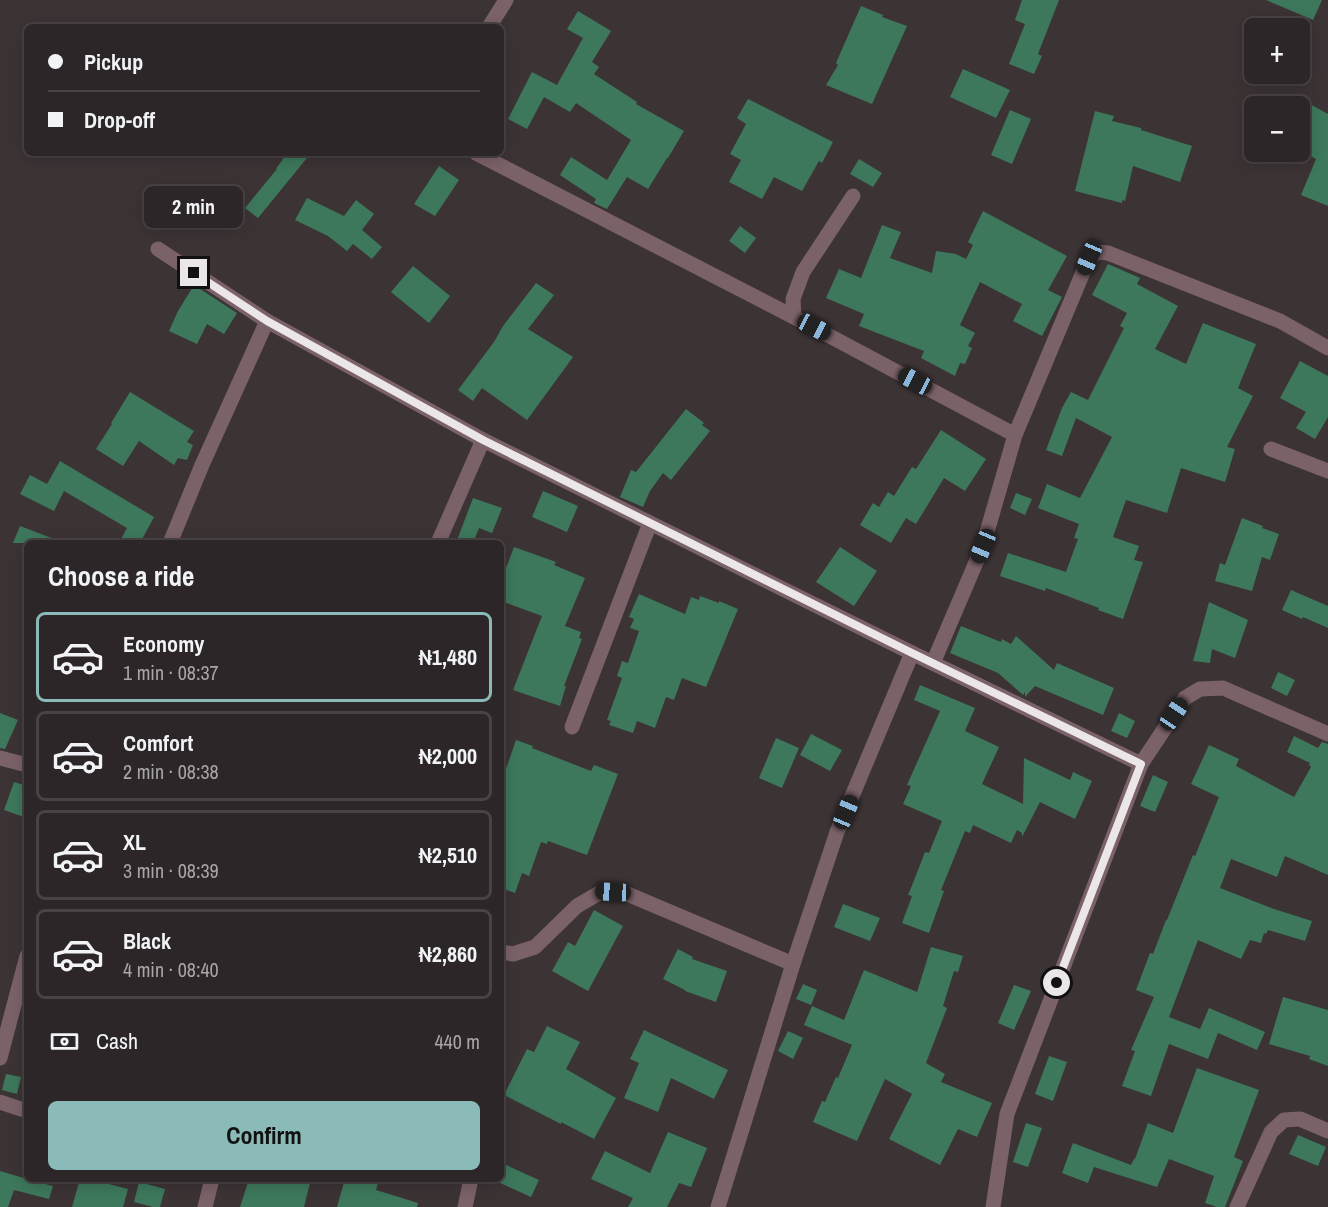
<!DOCTYPE html>
<meta charset="utf-8">
<style>
body{margin:0;font-family:"Archivo Narrow",sans-serif;background:#393234;color:#f1f3f6;height:100vh;display:flex;flex-direction:column;font-size:22px;white-space:nowrap}
*{box-sizing:border-box;margin:0}
p{font-size:20px;color:#a7a5a8}
.icon{flex:none;width:33px;height:33px;fill:none;stroke:currentColor;stroke-width:2;stroke-linecap:round;stroke-linejoin:round}
.map{position:relative;flex:1;overflow:hidden}
.side{position:absolute;left:24px;top:540px;width:480px;height:642px;display:flex;flex-direction:column;background:#2d2628;border-radius:9px;box-shadow:0 3px 15px #0003,0 0 0 2px #484345}
.side>*{flex:none}
.guide{position:absolute;left:24px;top:24px;width:480px;height:132px;border-radius:9px;box-shadow:0 3px 15px #0003,0 0 0 2px #484345;display:grid;align-content:center;height:132px;padding:0 24px;background:#2d2628}
.buttons{position:absolute;left:1244px;top:18px;display:grid;gap:12px}
.buttons a{display:grid;place-items:center;width:66px;height:66px;border-radius:9px;background:#2d2628;box-shadow:0 3px 15px #0003,0 0 0 2px #484345;font-size:30px}
.end{position:absolute;width:27px;height:27px;margin:-14px;border:8px solid #ebe6e7;background:#111;box-shadow:0 0 0 3px #111}
.from{border-radius:50%}
.bubble{position:absolute;height:42px;border-radius:9px;background:#2d2628;box-shadow:0 3px 15px #0003,0 0 0 2px #484345;font-size:20px;font-weight:700;line-height:42px;text-align:center}
.car{position:absolute;width:18px;height:36px;margin:-18px -9px;border-radius:8px;box-shadow:0 0 4px 2px #0007;background:linear-gradient(#222 24%,#8ab4d8 0 40%,#222 0 76%,#8ab4d8 0 86%,#222 0)}
.guide b{display:flex;align-items:center;gap:21px;height:57px;font-size:22px}
.guide b+b{border-top:2px solid #484345}
.guide i{width:15px;height:15px;background:#f1f3f6}
ul{padding:0;list-style:none}
li{display:flex;align-items:center;gap:18px;height:90px;margin:0 12px 9px;padding:0 12px;border:3px solid #484345;border-radius:9px}
li div{flex:1}
li b{display:block;font-size:22px}
li em{font-style:normal;font-weight:700}
li.active{border-color:#8bbbb9}
li>.icon{width:54px;height:54px;stroke-width:1.5}
h2{padding:0 24px;font-size:27px;line-height:72px}
.pay{display:flex;align-items:center;gap:15px;height:66px;padding:0 24px;font-size:22px}
.pay p{margin-inline-start:auto}
.primary-button{display:flex;gap:12px;margin-top:auto;padding:12px 24px}
.primary-button a{flex:1;height:69px;border-radius:9px;background:#8bbbb9;color:#111;font-size:24px;font-weight:700;line-height:69px;text-align:center}
.map>svg:first-child{display:block}
.building{fill:#3d785c}
.lines{fill:none;stroke-linecap:round;stroke-linejoin:round}
.minor{stroke:#7b6168;stroke-width:15}
.route{stroke:#ebe6e7;stroke-width:8}
</style>
<div class="map">
<svg width="1328" height="1207" viewBox="0 0 1328 1207">
<rect width="100%" height="100%" fill="#3c3335"/>
<g class="building">
<polygon points="1022,0 1059,0 1038,54 1042,56 1034,74 1009,64 1025,24 1015,20"/>
<polygon points="1266,0 1322,0 1313,20"/>
<polygon points="861,6 883,15 882,17 907,26 872,104 826,85 838,65 836,63"/>
<polygon points="578,11 611,31 592,62 599,67 594,74 637,102 636,104 684,131 668,158 667,158 648,189 627,177 607,209 594,203 596,199 560,175 571,157 607,180 631,140 576,103 570,112 544,97 527,129 508,119 532,72 557,85 583,38 567,29"/>
<polygon points="963,69 1010,90 996,118 950,97"/>
<polygon points="1299,98 1328,114 1328,206 1301,195 1316,159 1299,150"/>
<polygon points="748,99 833,142 822,163 819,161 802,191 774,177 762,199 729,182 741,160 730,154 746,124 737,118"/>
<polygon points="1010,110 1031,119 1012,164 991,155"/>
<polygon points="1095,111 1114,116 1112,121 1141,128 1141,130 1192,146 1180,182 1133,166 1125,201 1122,200 1122,203 1075,191"/>
<polygon points="287,153 311,153 258,218 245,208 277,169 276,169"/>
<polygon points="859,159 882,173 873,187 850,174"/>
<polygon points="439,166 459,180 435,216 414,204"/>
<polygon points="307,198 344,216 356,200 374,214 362,230 382,247 372,259 353,244 347,251 328,236 295,220"/>
<polygon points="983,211 1067,256 1048,290 1062,297 1042,336 1013,321 1022,304 980,282 960,325 975,333 968,346 972,348 965,364 960,363 955,376 921,358 924,351 859,326 864,314 826,298 839,269 861,278 882,225 901,232 890,258 932,273 936,251 956,254 966,259 973,245 968,242"/>
<polygon points="740,226 756,238 745,253 729,241"/>
<polygon points="1108,264 1140,278 1137,284 1178,306 1155,349 1186,364 1203,323 1256,344 1238,388 1253,396 1227,447 1235,449 1225,482 1181,468 1167,513 1126,500 1113,537 1139,546 1134,560 1143,562 1123,619 1098,610 1099,608 1046,588 1045,591 1000,576 1008,553 1066,572 1078,539 1074,538 1079,524 1038,508 1047,484 1080,498 1112,437 1076,418 1062,456 1046,450 1062,408 1071,392 1088,400 1124,328 1120,326 1127,313 1092,295"/>
<polygon points="413,266 450,296 429,323 391,292"/>
<polygon points="536,283 554,295 528,329 573,357 527,420 482,388 473,401 458,390 494,342 503,326"/>
<polygon points="194,285 237,313 224,334 207,324 197,344 169,331 178,311"/>
<polygon points="1300,361 1328,376 1328,417 1315,439 1296,428 1306,412 1280,398"/>
<polygon points="130,392 194,431 187,442 193,445 187,460 178,458 174,465 139,441 123,466 96,449 112,424 111,423"/>
<polygon points="686,409 704,423 702,425 710,431 671,480 663,473 650,491 643,507 620,497 631,470 636,472"/>
<polygon points="941,430 986,459 965,491 944,478 916,524 906,518 891,543 860,525 873,503 879,507 888,492 894,496 912,467 916,469"/>
<polygon points="60,461 154,517 140,543 119,543 127,528 64,491 54,511 20,494 30,475 47,484"/>
<polygon points="543,491 578,506 567,532 532,517"/>
<polygon points="1016,493 1032,499 1025,515 1010,508"/>
<polygon points="473,498 502,508 492,533 479,528 473,543 456,543"/>
<polygon points="1242,518 1263,526 1262,528 1279,534 1270,560 1262,557 1252,591 1215,581 1220,563 1225,565"/>
<polygon points="20,526 62,542 62,543 13,543"/>
<polygon points="514,547 556,562 554,565 585,578 565,626 581,632 579,638 582,639 564,686 566,686 560,706 513,690 542,616 501,601 501,581"/>
<polygon points="840,547 877,571 854,606 816,582"/>
<polygon points="1291,590 1328,606 1328,628 1303,617 1302,619 1282,610"/>
<polygon points="639,594 685,614 691,597 699,600 700,596 719,603 719,601 738,609 706,687 682,678 674,700 666,697 655,728 637,721 633,733 609,725 611,721 607,720 622,678 617,676 622,661 628,663 639,631 630,628 634,619 629,617"/>
<polygon points="1209,602 1248,620 1235,658 1212,649 1210,663 1193,661"/>
<polygon points="961,626 1001,642 1002,639 1011,644 1016,636 1054,670 1057,663 1114,688 1103,715 1035,686 1025,697 1025,692 1023,695 998,673 950,653"/>
<polygon points="1278,672 1295,680 1287,696 1271,688"/>
<polygon points="920,685 975,708 965,731 999,747 982,784 1023,804 1024,758 1070,780 1073,772 1092,781 1075,819 1040,802 1022,837 1022,833 1017,830 1011,843 973,825 970,833 965,831 941,890 944,891 929,933 902,923 912,896 908,895 913,883 925,852 929,853 942,821 903,804 911,786 907,785 940,711 914,700"/>
<polygon points="0,713 18,720 5,749 0,748"/>
<polygon points="1119,713 1135,721 1127,738 1111,731"/>
<polygon points="811,734 842,750 830,771 800,755"/>
<polygon points="1294,736 1318,748 1322,742 1328,744 1328,875 1285,856 1277,877 1231,859 1220,888 1274,909 1312,921 1305,941 1268,930 1266,934 1264,933 1261,943 1250,940 1241,959 1198,940 1169,1017 1200,1029 1209,1008 1265,1032 1257,1050 1218,1033 1208,1059 1169,1044 1151,1096 1122,1086 1135,1051 1131,1050 1154,997 1136,990 1150,953 1153,954 1166,920 1167,920 1193,855 1195,856 1219,797 1191,784 1209,745 1239,759 1236,766 1294,797 1311,767 1309,765 1310,763 1287,752"/>
<polygon points="776,738 799,748 782,788 759,778"/>
<polygon points="516,740 533,746 532,748 591,771 594,765 618,774 587,855 548,841 547,844 541,842 529,876 522,873 515,893 501,888 501,783"/>
<polygon points="1153,775 1168,782 1155,812 1140,806"/>
<polygon points="14,782 27,786 27,818 4,810"/>
<polygon points="843,904 880,918 870,941 834,927"/>
<polygon points="594,910 623,926 588,991 552,971 568,942 575,946"/>
<polygon points="931,947 963,956 958,972 954,971 943,1006 947,1008 926,1063 945,1074 941,1082 992,1103 977,1137 958,1129 940,1165 889,1139 912,1094 885,1079 857,1141 813,1122 822,1101 825,1102 836,1077 838,1078 852,1045 804,1025 812,1006 844,1020 864,970 917,992"/>
<polygon points="678,949 693,957 692,959 727,971 716,1002 685,991 685,990 663,979"/>
<polygon points="803,984 817,990 811,1005 796,999"/>
<polygon points="1014,985 1031,991 1014,1030 998,1023"/>
<polygon points="1283,997 1328,1010 1328,1066 1309,1059 1310,1056 1269,1044"/>
<polygon points="547,1026 580,1042 566,1069 616,1098 594,1139 561,1122 561,1124 504,1095 527,1049 534,1052"/>
<polygon points="644,1030 728,1070 714,1099 671,1078 658,1112 624,1098 639,1063 630,1059"/>
<polygon points="788,1031 803,1038 793,1059 778,1051"/>
<polygon points="1049,1056 1067,1062 1053,1101 1035,1094"/>
<polygon points="1197,1068 1259,1090 1234,1157 1243,1161 1225,1207 1217,1207 1205,1203 1214,1176 1169,1159 1157,1187 1094,1167 1088,1183 1062,1173 1073,1143 1131,1165 1134,1159 1135,1159 1148,1123 1173,1133"/>
<polygon points="6,1074 21,1077 17,1094 2,1090"/>
<polygon points="1026,1123 1042,1128 1028,1167 1013,1162"/>
<polygon points="668,1132 707,1148 691,1187 679,1183 667,1207 628,1207 633,1198 591,1179 605,1151 650,1173"/>
<polygon points="1298,1135 1326,1147 1318,1166 1289,1154"/>
<polygon points="506,1165 539,1180 531,1197 498,1182 499,1179 501,1179 501,1175"/>
<polygon points="0,1171 27,1179 46,1179 45,1184 53,1186 49,1199 14,1190 8,1207 0,1207"/>
<polygon points="80,1179 102,1179 101,1182 128,1189 123,1207 72,1207"/>
<polygon points="249,1179 311,1179 304,1207 240,1207"/>
<polygon points="345,1179 379,1179 376,1190 418,1203 417,1207 337,1207"/>
<polygon points="139,1182 165,1189 160,1207 153,1207 134,1202"/>
</g>
<g class="lines">
<g class="minor">
<polyline points="489,27 506,0"/>
<polyline points="476,153 794,317"/>
<polyline points="853,196 803,272 793,299 794,317 1015,435"/>
<polyline points="158,249 267,321 483,440 912,653 1141,764"/>
<polyline points="1271,449 1328,471"/>
<polyline points="170,543 202,465 267,321"/>
<polyline points="438,543 483,440"/>
<polyline points="933,663 983,546 1015,435 1089,258 1098,252 1108,253 1280,321 1328,348"/>
<polyline points="572,727 650,523"/>
<polyline points="0,758 27,765"/>
<polyline points="501,952 513,954 535,947 577,906 601,892 625,893 793,964"/>
<polyline points="0,1058 27,956"/>
<polyline points="0,1102 27,1111"/>
<polyline points="205,1207 212,1179"/>
<polyline points="465,1207 471,1179"/>
<polyline points="718,1207 793,964 837,832 912,653"/>
<polyline points="993,1207 1007,1114 1141,764 1185,698 1200,689 1223,688 1328,734"/>
<polyline points="1237,1207 1271,1132 1284,1120 1300,1119 1328,1131"/>
</g>
</g>
<g class="lines">
<polyline class="route" points="194,273 267,321 483,440 912,653 1141,764 1057,983"/>
</g>
</svg>
<div class="buttons">
<a>+</a>
<a>−</a>
</div>
<i class="end from" style="left:1057px;top:983px"></i>
<i class="end" style="left:194px;top:273px"></i>
<div class="bubble" style="left:144px;top:186px;width:99px">2 min</div>
<i class="car" style="left:1089px;top:258px;rotate:203deg"></i>
<i class="car" style="left:814px;top:327px;rotate:118deg"></i>
<i class="car" style="left:915px;top:381px;rotate:298deg"></i>
<i class="car" style="left:983px;top:546px;rotate:203deg"></i>
<i class="car" style="left:1174px;top:714px;rotate:34deg"></i>
<i class="car" style="left:846px;top:812px;rotate:23deg"></i>
<i class="car" style="left:613px;top:892px;rotate:273deg"></i>
<div class="guide">
<b><i class="from"></i>Pickup</b>
<b><i></i>Drop-off</b>
</div>
<section class="side">
<h2>Choose a ride</h2>
<ul>
<li class="active"><svg class="icon" aria-label="car" viewBox="0 0 24 24"><path d="M5 17H2v-5l4-1 3-4h7l3 4 3 1v5h-3M9 17h6M6 11h13"/><circle cx="7" cy="17" r="2"/><circle cx="17" cy="17" r="2"/></svg><div><b>Economy</b><p>1 min · 08:37</p></div><em>₦1,480</em></li>
<li><svg class="icon" aria-label="car" viewBox="0 0 24 24"><path d="M5 17H2v-5l4-1 3-4h7l3 4 3 1v5h-3M9 17h6M6 11h13"/><circle cx="7" cy="17" r="2"/><circle cx="17" cy="17" r="2"/></svg><div><b>Comfort</b><p>2 min · 08:38</p></div><em>₦2,000</em></li>
<li><svg class="icon" aria-label="car" viewBox="0 0 24 24"><path d="M5 17H2v-5l4-1 3-4h7l3 4 3 1v5h-3M9 17h6M6 11h13"/><circle cx="7" cy="17" r="2"/><circle cx="17" cy="17" r="2"/></svg><div><b>XL</b><p>3 min · 08:39</p></div><em>₦2,510</em></li>
<li><svg class="icon" aria-label="car" viewBox="0 0 24 24"><path d="M5 17H2v-5l4-1 3-4h7l3 4 3 1v5h-3M9 17h6M6 11h13"/><circle cx="7" cy="17" r="2"/><circle cx="17" cy="17" r="2"/></svg><div><b>Black</b><p>4 min · 08:40</p></div><em>₦2,860</em></li>
</ul>
<div class="pay"><svg class="icon" aria-label="cash" viewBox="0 0 24 24"><path d="M3 7h18v10H3z"/><circle cx="12" cy="12" r="2"/></svg>Cash<p>440 m</p></div>
<div class="primary-button"><a>Confirm</a></div>
</section>
</div>
